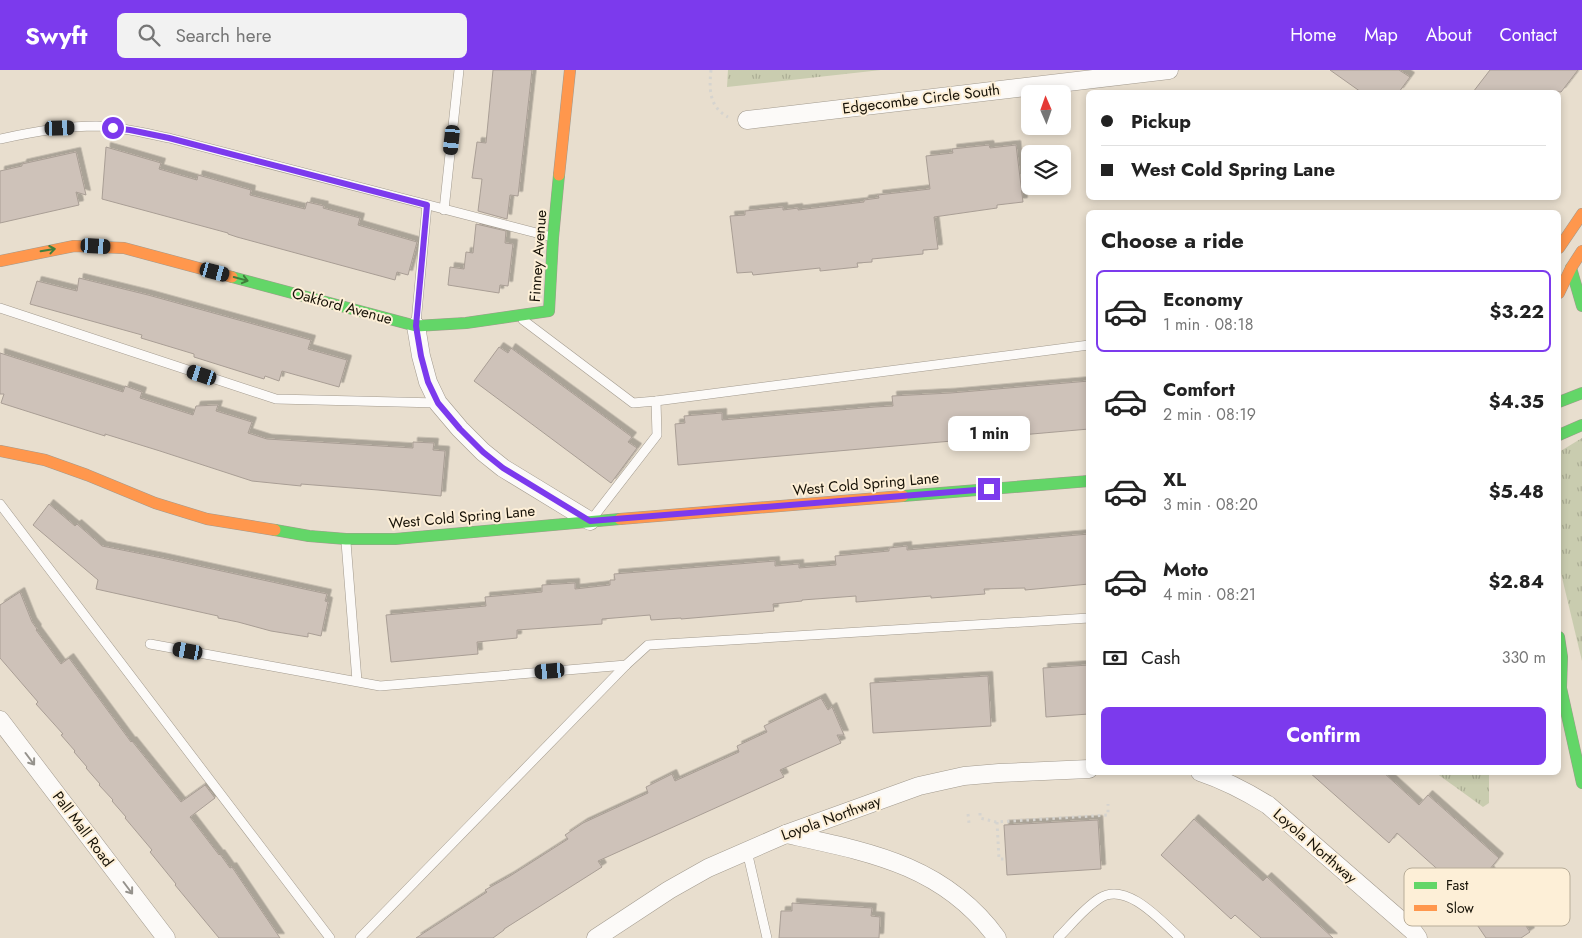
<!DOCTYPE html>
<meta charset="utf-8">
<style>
body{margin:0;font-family:Jost,sans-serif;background:#f2f2f2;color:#222;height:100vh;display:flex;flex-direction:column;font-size:19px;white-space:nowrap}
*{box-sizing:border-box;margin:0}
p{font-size:16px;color:#767676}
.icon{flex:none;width:28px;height:28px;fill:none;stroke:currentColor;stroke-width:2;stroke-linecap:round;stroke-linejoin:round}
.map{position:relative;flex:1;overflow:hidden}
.drawer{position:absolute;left:1086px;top:140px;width:475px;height:565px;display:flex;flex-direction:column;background:#fff;border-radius:8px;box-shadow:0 2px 8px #0003}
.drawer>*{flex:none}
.guide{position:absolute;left:1086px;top:20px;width:475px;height:110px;border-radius:8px;box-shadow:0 2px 8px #0003;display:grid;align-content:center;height:110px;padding:0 15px;background:#fff}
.needle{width:32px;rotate:358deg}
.controls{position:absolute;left:1021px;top:15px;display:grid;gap:10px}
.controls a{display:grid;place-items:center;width:50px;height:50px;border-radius:8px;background:#fff;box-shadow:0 2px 8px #0003;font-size:25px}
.end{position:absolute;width:22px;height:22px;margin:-11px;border:6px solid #7c3aed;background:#fff;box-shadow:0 0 0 2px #fff}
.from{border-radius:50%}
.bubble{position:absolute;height:35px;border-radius:8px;background:#fff;box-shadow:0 2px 8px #0003;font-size:16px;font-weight:700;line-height:35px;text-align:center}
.car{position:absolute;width:15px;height:30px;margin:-15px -8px;border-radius:6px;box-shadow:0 0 4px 1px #0007;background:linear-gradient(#222 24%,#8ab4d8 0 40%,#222 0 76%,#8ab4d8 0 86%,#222 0)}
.guide b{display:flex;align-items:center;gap:18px;height:48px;font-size:19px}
.guide b+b{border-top:1px solid #e0e0e0}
.guide i{width:12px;height:12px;background:#222}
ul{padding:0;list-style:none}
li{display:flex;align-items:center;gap:15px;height:82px;margin:0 10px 8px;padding:0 5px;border:2px solid transparent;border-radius:8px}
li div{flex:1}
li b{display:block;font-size:19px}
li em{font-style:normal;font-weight:700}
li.current{border-color:#7c3aed}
li>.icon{width:45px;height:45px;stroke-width:1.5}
h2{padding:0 15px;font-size:22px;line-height:60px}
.pay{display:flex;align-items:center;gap:12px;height:55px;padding:0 15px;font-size:19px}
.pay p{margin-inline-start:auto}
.cta{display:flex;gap:10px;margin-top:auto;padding:10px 15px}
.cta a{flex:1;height:58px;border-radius:8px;background:#7c3aed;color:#fff;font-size:20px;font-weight:700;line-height:58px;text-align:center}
header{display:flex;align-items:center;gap:30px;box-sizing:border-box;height:70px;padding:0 25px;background:#7c3aed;color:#fff}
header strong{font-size:24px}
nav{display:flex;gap:28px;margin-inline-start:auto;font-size:18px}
.search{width:350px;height:45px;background:#f2f2f2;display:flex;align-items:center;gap:12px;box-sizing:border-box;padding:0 18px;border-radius:8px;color:#767676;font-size:19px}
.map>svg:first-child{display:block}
.park{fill:url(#park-tufts)}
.building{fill:#cec2b9;stroke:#a99e95;filter:url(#shadow)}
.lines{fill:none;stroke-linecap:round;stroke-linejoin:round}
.lane-casing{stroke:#a29a8e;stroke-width:10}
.street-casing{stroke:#a29a8e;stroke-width:19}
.fast-casing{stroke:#a29a8e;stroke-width:12}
.slow-casing{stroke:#a29a8e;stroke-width:12}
.path{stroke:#d6d4cf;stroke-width:3;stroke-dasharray:2.5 4;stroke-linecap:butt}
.lane{stroke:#fcfaf8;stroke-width:9}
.street{stroke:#fcfaf8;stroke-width:18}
.fast{stroke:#63d668;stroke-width:11}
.slow{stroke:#ff974d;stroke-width:11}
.oneway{stroke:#417e3c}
.oneway2{stroke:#95928c}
.route{stroke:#7c3aed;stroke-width:6}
.labels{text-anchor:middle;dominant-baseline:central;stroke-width:4;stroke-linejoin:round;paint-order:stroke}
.street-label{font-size:15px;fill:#171207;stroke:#fdefd7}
.key{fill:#fdefd7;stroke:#b8ad99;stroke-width:1}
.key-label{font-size:14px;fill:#171207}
</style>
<header>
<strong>Swyft</strong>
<div class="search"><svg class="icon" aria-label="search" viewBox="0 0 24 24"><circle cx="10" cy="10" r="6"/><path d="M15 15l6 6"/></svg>Search here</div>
<nav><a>Home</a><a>Map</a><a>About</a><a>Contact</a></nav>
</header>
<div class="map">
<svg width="1582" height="868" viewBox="0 0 1582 868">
<defs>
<pattern id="park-tufts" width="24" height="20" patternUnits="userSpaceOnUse" patternTransform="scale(1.25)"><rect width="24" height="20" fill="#c9ccaf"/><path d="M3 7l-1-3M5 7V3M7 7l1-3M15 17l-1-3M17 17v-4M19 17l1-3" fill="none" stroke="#acae95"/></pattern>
<filter id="shadow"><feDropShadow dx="4.5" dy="-4.5" stdDeviation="0" flood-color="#0004"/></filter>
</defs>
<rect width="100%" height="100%" fill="#e8dece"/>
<g class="park">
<polygon points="728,0 881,0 727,17"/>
<polygon points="1582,368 1582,591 1559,495 1559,382"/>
<polygon points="1436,703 1489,703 1489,733 1483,737"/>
</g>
<g class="building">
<polygon points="493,0 532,0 518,126 510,125 507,149 478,141 482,109 472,108 477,72 486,73"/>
<polygon points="1330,0 1399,0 1410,7 1399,22 1361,22"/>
<polygon points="1490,0 1578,0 1561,22 1473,22"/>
<polygon points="989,75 990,78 1016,75 1023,132 997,135 997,138 934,147 938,179 923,180 923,184 872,189 872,192 857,193 858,197 820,201 820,198 753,205 752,202 737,203 730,146 745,145 745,141 783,137 783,140 798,138 798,140 864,132 864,130 879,128 878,125 930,119 926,86 953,83 952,79"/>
<polygon points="106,77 161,93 159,99 197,110 198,105 251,120 250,125 305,139 307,132 324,136 323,138 360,148 358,155 417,172 408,205 397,202 395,210 237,167 228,164 228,163 102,129"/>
<polygon points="76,82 86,125 76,122 79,135 0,153 0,101 22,96 22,94"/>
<polygon points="476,154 506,161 505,173 513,174 508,216 500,215 499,223 448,215 450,197 464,199 466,182 473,183"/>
<polygon points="79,208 148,225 311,270 308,279 347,290 339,317 282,301 279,311 265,306 264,309 194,287 194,284 141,268 142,265 30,234 37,211 77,221"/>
<polygon points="499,277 508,283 511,278 632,367 628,372 637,378 611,413 474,311"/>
<polygon points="0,283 123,322 125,316 142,322 140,328 193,345 196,336 218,335 216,341 252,352 248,363 267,369 413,378 413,372 434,373 433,380 445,381 441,426 378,420 301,414 301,416 252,411 160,381 105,364 105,366 1,333 4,324 0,324"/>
<polygon points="1089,311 1089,359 678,395 675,354 685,353 684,346 722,343 722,350 875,337 893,336 892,326 951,323"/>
<polygon points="49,434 75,456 77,454 102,476 162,488 327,524 325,531 328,532 321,566 308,563 308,567 271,561 238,552 218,548 218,546 96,519 98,510 33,455"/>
<polygon points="1089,464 1089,514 1025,520 1025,518 984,519 985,524 931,528 931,526 856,532 856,526 802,530 802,531 773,534 774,541 681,549 681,548 651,550 650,545 602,549 602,554 517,560 517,568 477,572 478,584 391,592 386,545 486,536 485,527 542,522 542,515 575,513 575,519 610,515 610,510 615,510 614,504 775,491 775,496 799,494 799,498 836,495 835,486 889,481 889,478 907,476 907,480"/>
<polygon points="20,522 32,552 37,559 36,560 61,594 69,588 131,672 132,671 181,732 205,715 215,728 190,747 219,785 220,784 230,798 232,797 280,868 219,868 175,815 176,814 150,782 152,780 125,748 126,747 112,731 113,730 99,715 100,714 86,698 87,697 74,682 75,681 61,665 63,664 36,634 38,632 0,588 0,535"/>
<polygon points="1089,595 1089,644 1046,647 1043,598"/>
<polygon points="988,606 991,656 873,663 870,613"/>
<polygon points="821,628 828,640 832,637 844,665 837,665 841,673 780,700 784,707 598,791 602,797 504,859 504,860 493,868 416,868 487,822 485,820 510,806 568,769 565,765 583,753 648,723 646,717 672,704 675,711 677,710 739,682 737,676 767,662 764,656"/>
<polygon points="1309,702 1383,702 1419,735 1428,725 1499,788 1489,800 1530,862 1521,868 1486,868 1465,837 1473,831 1397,763 1389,773"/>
<polygon points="1194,749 1263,811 1267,807 1333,868 1261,868 1235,845 1231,849 1161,785"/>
<polygon points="1098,750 1101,799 1007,805 1004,755"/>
<polygon points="792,833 872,838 871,846 880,847 879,868 779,868 781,841 792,841"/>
</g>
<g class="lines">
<g class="lane-casing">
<g id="lane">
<path d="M0,69c32,-7 64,-13 96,-13 25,1 49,7 73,12l383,99"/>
<polyline points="444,140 459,0"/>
<polyline points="0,238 276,329 438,333"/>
<polyline points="523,250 633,333 656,331 1089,275"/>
<polyline points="416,253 427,135"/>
<polyline points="0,434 330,868"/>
<polyline points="595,445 657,365 656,331"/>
<polyline points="346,472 357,611"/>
<polyline points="150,574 380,616 626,595 648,575 1089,548"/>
<polyline points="747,781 767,868"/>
<polyline points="360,868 626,595"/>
<path d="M1058,868c13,-13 26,-30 42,-40 27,-17 62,24 80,40"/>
</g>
</g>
<g class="street-casing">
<g id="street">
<polyline points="747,50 1169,0"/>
<polyline points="416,256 421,286 428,312 438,333 460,359 483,382 503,398 590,451"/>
<polyline points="0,650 166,868"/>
<path d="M1200,702c24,8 47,20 68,33l145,126 5,7"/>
<path d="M786,764c83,18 158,31 211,104"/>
<polyline points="596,868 669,820 708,798 786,764 919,716 964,706 999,703 1089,699"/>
</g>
</g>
<g class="fast-casing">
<g id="fast">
<polyline points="1571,198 1582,236"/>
<polyline points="232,207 416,256 466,253 549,241 553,168 559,105"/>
<polyline points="1559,332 1582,323"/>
<polyline points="1559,365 1582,355"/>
<polyline points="903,426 1089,411"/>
<polyline points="275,460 309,466 346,469 395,469 620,449"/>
<polyline points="1559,567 1562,587 1561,618 1582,713"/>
</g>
</g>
<g class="slow-casing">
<g id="slow">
<polyline points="559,105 570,0"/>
<polyline points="1559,178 1582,144"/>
<polyline points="0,191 74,176 124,178 232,207"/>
<polyline points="1559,223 1571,198 1582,181"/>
<polyline points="0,381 45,390 87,405 155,433 207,449 275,460"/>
<polyline points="620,449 903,426"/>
</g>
</g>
<g class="path">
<path d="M711,0c-2,19 -2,37 17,47"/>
<polyline points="980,743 980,748 996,752 1108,745 1108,734"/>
<polyline points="968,744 969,753"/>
<polyline points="997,752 999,789 1004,789"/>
</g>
<use href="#lane" class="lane"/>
<use href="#street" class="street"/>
<use href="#fast" class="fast"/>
<use href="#slow" class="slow"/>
</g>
<defs><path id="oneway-shaft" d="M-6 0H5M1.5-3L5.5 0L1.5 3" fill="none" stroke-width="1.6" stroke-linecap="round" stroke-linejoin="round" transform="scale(1.25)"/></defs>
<g class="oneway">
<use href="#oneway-shaft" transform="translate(48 180) rotate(-9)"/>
<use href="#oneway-shaft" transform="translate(241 209) rotate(15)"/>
</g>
<g class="oneway2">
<use href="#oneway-shaft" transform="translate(30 689) rotate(53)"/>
<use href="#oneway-shaft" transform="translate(128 818) rotate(53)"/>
</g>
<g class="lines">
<polyline class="route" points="113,58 130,60 169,68 427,135 416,256 421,286 428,312 438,333 460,359 483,382 503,398 590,451 989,419"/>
</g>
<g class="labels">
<g class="street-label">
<text transform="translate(921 29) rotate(-7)">Edgecombe Circle South</text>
<text transform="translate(538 186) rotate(-86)">Finney Avenue</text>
<text transform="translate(342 236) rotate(15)">Oakford Avenue</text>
<text transform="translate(866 414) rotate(-5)">West Cold Spring Lane</text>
<text transform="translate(462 447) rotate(-5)">West Cold Spring Lane</text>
<text transform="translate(831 748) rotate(-20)">Loyola Northway</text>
<text transform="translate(83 759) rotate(53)">Pall Mall Road</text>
<text transform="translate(1315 776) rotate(41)">Loyola Northway</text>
</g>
</g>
<rect x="1404" y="798" width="166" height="58" rx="8" class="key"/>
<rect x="1414" y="812" width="23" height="7" fill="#63d668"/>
<rect x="1414" y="835" width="23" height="6" fill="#ff974d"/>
<g class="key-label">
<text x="1446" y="820">Fast</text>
<text x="1446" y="843">Slow</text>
</g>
</svg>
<div class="controls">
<a><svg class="needle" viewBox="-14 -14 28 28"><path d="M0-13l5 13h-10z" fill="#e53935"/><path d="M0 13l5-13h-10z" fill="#767676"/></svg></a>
<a><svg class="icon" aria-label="layers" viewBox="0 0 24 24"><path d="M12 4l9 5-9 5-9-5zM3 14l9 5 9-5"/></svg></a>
</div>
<i class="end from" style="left:113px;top:58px"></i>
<i class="end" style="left:989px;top:419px"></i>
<div class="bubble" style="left:948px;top:346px;width:82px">1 min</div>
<i class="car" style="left:60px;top:58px;rotate:88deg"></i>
<i class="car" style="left:452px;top:70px;rotate:186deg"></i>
<i class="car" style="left:96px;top:176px;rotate:93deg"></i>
<i class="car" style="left:215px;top:202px;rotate:105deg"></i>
<i class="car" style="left:202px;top:305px;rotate:288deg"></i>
<i class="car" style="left:188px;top:581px;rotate:280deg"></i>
<i class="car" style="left:550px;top:601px;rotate:265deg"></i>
<div class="guide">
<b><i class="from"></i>Pickup</b>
<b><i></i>West Cold Spring Lane</b>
</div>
<section class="drawer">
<h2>Choose a ride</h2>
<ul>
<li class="current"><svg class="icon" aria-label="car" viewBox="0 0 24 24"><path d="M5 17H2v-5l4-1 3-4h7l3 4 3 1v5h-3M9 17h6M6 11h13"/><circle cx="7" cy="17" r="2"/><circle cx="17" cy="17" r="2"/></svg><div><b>Economy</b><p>1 min · 08:18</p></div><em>$3.22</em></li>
<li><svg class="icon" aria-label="car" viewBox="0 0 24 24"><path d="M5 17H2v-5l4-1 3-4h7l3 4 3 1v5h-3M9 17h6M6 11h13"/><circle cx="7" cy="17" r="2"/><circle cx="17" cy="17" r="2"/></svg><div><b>Comfort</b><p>2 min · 08:19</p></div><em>$4.35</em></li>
<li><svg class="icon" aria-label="car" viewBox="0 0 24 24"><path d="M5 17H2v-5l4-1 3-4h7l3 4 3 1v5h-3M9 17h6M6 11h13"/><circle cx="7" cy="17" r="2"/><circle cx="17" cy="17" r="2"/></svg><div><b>XL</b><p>3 min · 08:20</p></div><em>$5.48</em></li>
<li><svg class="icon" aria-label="car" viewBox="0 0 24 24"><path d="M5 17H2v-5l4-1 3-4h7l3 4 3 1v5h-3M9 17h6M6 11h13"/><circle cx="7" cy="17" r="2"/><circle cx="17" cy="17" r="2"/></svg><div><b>Moto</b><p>4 min · 08:21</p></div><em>$2.84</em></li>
</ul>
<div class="pay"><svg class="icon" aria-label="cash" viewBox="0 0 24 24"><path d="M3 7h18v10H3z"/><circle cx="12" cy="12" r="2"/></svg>Cash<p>330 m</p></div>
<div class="cta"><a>Confirm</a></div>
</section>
</div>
